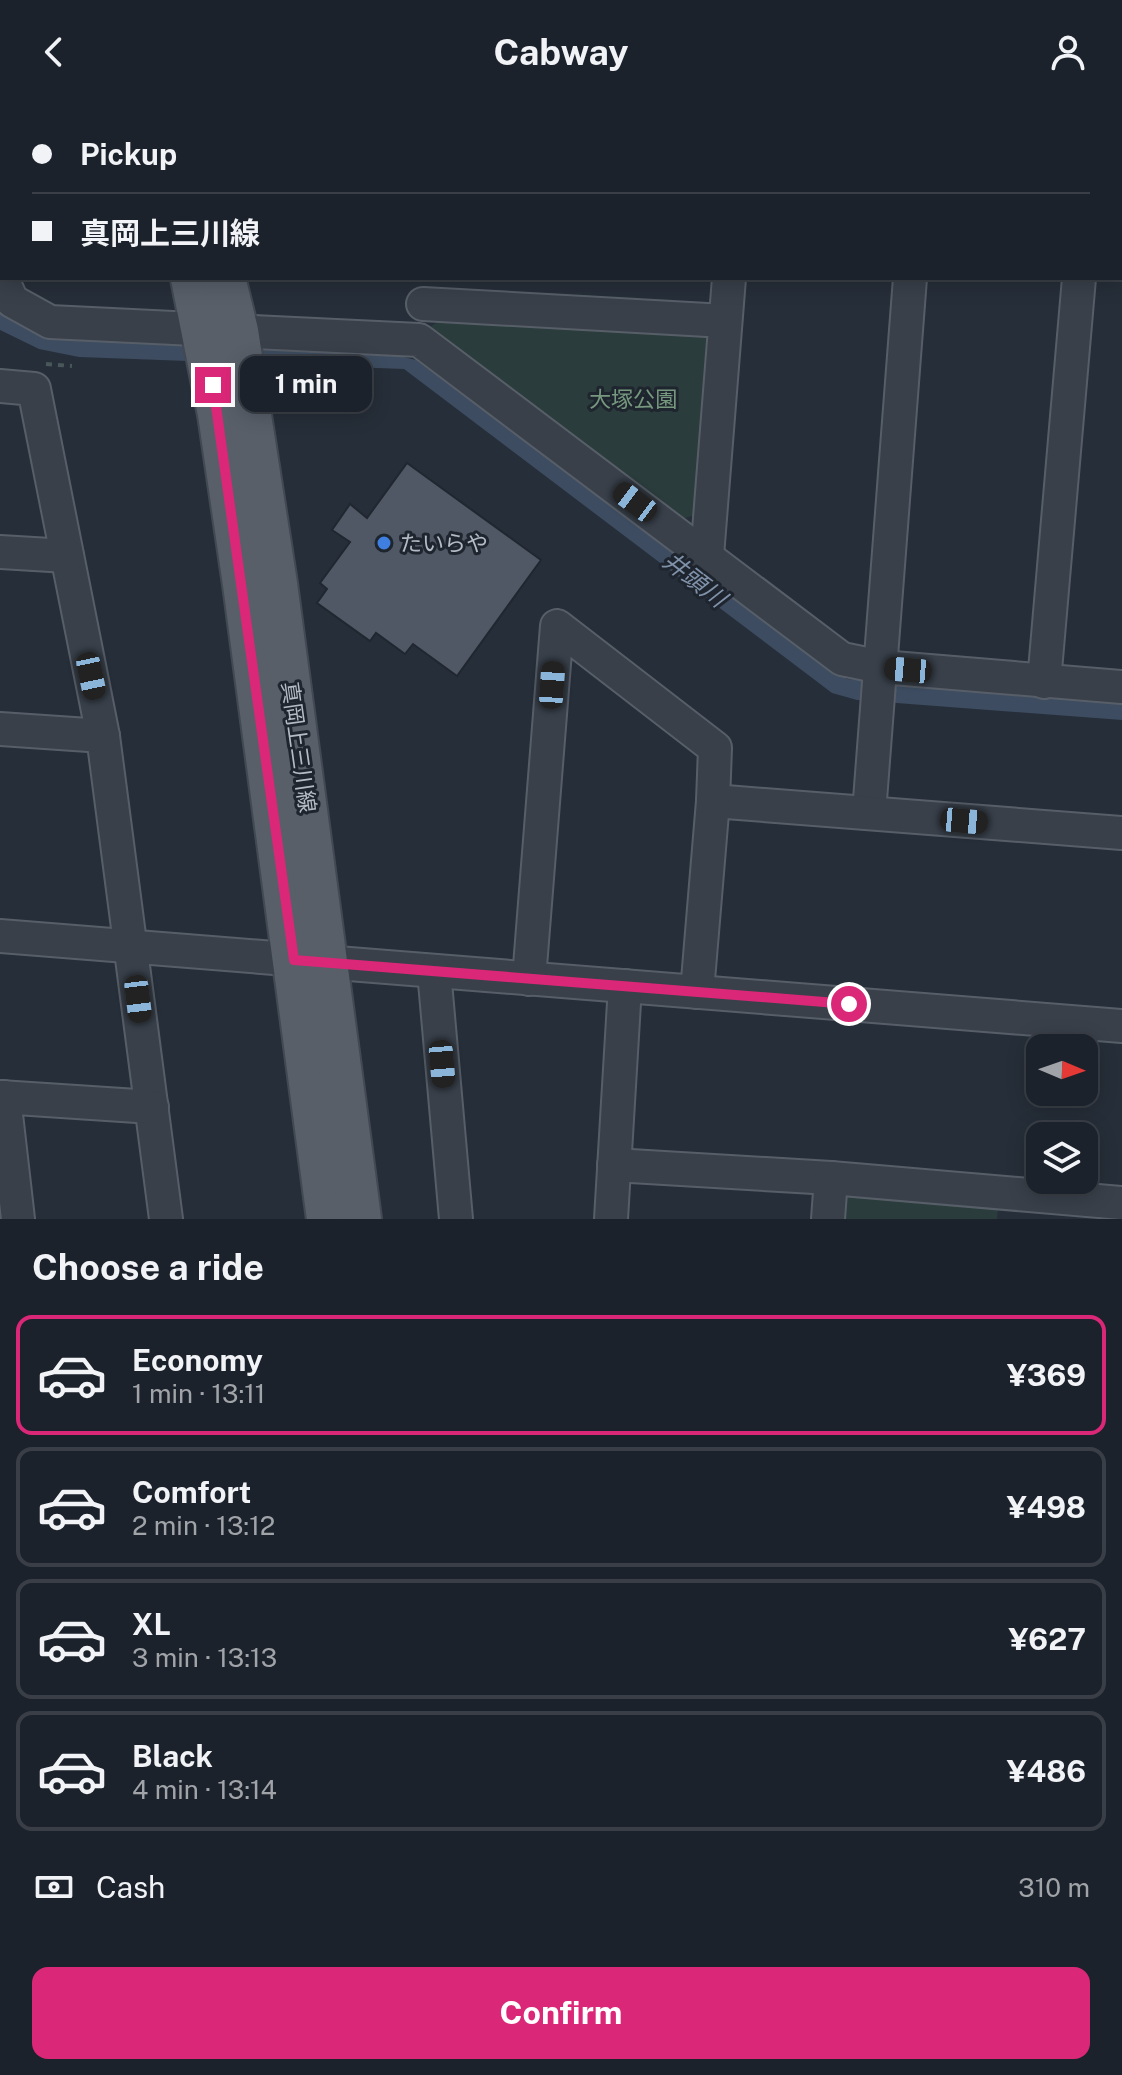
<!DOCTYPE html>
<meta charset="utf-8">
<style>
body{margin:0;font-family:"Public Sans","Noto Sans JP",sans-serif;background:#292f37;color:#f1f3f6;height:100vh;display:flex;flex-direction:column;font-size:30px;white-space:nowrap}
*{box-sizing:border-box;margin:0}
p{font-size:26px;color:#a0a4a9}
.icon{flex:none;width:44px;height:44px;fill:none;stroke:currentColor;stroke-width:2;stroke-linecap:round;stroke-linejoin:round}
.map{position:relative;height:1115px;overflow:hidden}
.panel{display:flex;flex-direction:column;background:#1c222b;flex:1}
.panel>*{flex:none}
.guide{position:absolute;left:0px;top:0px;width:1122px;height:176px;box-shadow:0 4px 20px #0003,0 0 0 2px #3a3f47;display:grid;align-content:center;height:176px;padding:0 32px;background:#1c222b}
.needle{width:52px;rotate:92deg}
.fabs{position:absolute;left:1026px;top:930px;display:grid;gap:16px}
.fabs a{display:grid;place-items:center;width:72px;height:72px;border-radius:16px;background:#1c222b;box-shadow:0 4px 20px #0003,0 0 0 2px #3a3f47;font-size:40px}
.end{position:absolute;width:36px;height:36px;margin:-18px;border:10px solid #db2777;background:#fff;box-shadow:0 0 0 4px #fff}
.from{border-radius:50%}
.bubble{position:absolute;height:56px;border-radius:16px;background:#1c222b;box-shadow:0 4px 20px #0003,0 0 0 2px #3a3f47;font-size:26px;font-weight:700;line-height:56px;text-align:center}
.car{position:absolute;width:24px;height:48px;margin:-24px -12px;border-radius:10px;box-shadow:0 0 6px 2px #0007;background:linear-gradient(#222 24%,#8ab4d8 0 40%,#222 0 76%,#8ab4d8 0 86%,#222 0)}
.guide b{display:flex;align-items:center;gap:28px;height:76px;font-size:30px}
.guide b+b{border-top:2px solid #3a3f47}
.guide i{width:20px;height:20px;background:#f1f3f6}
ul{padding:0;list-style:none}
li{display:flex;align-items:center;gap:24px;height:120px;margin:0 16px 12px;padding:0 16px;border:4px solid #3a3f47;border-radius:16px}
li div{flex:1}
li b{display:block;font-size:30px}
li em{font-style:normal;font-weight:700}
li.on{border-color:#db2777}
li>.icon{width:72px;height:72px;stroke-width:1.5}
h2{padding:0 32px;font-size:36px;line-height:96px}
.pay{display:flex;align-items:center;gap:20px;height:88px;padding:0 32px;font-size:30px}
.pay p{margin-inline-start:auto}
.primary-button{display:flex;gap:16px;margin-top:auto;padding:16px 32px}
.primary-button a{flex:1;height:92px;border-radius:16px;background:#db2777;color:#fff;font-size:32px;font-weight:700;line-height:92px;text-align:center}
header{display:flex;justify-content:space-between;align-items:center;height:104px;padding:0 32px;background:#1c222b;font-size:36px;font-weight:700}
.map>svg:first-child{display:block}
.green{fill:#2b3c3c}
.water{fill:#3d4c60}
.building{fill:#4f5864;stroke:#202731;stroke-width:2}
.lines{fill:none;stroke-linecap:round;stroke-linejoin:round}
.minor-casing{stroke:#575e68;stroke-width:36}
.major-casing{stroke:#424953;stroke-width:46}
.path{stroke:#485759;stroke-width:4;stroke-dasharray:6 6;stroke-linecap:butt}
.minor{stroke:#39404a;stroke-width:32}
.major{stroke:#585f69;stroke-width:42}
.route{stroke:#db2777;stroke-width:10}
.shop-dot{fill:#3f7fe0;stroke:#1e252e;stroke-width:3}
.labels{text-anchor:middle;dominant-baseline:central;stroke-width:6;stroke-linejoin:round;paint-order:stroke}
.park-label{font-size:22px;fill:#76987e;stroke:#1e252e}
.poi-label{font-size:22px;fill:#b5bbc5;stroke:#1e252e;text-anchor:start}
.street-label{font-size:22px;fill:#b5bbc5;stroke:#1e252e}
.water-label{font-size:24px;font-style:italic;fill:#8092aa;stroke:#1e252e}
</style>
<header><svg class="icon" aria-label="back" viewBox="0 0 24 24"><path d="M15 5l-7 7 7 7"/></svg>Cabway<svg class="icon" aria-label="person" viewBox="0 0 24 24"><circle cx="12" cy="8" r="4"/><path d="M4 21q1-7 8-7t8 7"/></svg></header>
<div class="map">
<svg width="1122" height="1115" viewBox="0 0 1122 1115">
<rect width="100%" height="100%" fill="#262e39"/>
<g class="green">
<polygon points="451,211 703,228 714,243 696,411 677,416 443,241 431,222"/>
<polygon points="831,1074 999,1089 997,1115 828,1115"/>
</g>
<polygon class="water" points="0,194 5,203 387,249 416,256 847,575 1122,599 1122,616 857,596 832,589 404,265 79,253 39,245 0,226"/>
<polygon class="building" points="407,359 541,456 457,572 413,540 405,550 376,529 370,537 317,499 327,485 320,479 350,438 332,426 350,400 367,414"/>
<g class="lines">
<g class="minor-casing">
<g id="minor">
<polyline points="368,0 369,2"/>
<polyline points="742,2 742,0"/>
<polyline points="923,2 924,0"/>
<polyline points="1093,2 1093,0"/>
<polyline points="1120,66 1122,66"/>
<polyline points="0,170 12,197 50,218 419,236 842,555 881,563 1122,583"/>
<polyline points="423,200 725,217"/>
<polyline points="0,282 34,285 103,632 166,1115"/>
<polyline points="0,448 67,452"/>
<polyline points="707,452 729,174"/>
<polyline points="1044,578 1079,174"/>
<polyline points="0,625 103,632"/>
<polyline points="869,709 910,174"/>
<polyline points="0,832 1122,922"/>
<polyline points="434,867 456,1115"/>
<polyline points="529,875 557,522 715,644 713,697 1122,729"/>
<polyline points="697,888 713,697"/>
<polyline points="0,993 152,1003"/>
<polyline points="4,993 18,1115"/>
<polyline points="614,1061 831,1074 1122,1099"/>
<polyline points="611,1115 625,882"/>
<polyline points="828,1115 831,1074"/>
</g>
</g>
<g class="major-casing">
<g id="major">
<polyline points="148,0 149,2"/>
<polyline points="179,0 180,2"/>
<polyline points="192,174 219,310 244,480 328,1115"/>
<polyline points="224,174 237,227 276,480 360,1115"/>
</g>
</g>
<polyline class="path" points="46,260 72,262"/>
<use href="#minor" class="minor"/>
<use href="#major" class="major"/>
</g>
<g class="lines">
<polyline class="route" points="213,281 294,856 849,900"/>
</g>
<circle class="shop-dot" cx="384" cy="439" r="8"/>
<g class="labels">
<g class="park-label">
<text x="633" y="295">大塚公園</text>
</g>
<g class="poi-label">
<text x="400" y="439">たいらや</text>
</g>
<g class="street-label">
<text transform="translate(299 643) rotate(82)">真岡上三川線</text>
</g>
<g class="water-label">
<text transform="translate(695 475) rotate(38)">井頭川</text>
</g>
</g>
</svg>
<div class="fabs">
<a><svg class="needle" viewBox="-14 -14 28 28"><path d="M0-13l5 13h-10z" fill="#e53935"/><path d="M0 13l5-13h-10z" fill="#a0a4a9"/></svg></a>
<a><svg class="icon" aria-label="layers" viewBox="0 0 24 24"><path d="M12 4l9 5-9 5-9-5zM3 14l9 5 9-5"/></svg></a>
</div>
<i class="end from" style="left:849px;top:900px"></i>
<i class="end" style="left:213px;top:281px"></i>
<div class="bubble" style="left:240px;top:252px;width:132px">1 min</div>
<i class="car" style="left:635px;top:398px;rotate:307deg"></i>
<i class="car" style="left:908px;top:566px;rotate:275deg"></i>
<i class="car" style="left:91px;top:572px;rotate:168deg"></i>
<i class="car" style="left:552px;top:581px;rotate:4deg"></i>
<i class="car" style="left:964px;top:717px;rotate:95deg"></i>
<i class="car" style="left:138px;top:895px;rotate:173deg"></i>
<i class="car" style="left:442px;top:960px;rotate:175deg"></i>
<div class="guide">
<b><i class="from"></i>Pickup</b>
<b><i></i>真岡上三川線</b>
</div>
</div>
<section class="panel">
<h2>Choose a ride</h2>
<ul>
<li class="on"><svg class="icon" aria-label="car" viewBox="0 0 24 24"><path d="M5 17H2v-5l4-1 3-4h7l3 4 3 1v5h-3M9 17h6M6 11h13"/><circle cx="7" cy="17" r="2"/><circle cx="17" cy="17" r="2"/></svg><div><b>Economy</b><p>1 min · 13:11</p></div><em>¥369</em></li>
<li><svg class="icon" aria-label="car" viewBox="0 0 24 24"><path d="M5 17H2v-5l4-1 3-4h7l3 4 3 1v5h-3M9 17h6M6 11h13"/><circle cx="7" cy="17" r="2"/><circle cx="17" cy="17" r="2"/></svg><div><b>Comfort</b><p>2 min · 13:12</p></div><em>¥498</em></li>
<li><svg class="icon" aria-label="car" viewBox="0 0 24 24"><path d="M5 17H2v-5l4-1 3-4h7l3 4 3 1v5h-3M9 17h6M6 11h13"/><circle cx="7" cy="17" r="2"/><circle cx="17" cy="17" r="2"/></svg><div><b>XL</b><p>3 min · 13:13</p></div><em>¥627</em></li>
<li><svg class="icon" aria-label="car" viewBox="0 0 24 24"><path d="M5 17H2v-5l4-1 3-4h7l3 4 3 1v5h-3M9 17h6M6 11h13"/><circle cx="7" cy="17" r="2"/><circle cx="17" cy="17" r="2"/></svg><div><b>Black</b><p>4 min · 13:14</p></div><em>¥486</em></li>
</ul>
<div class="pay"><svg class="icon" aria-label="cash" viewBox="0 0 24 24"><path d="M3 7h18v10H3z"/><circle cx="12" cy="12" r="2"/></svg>Cash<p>310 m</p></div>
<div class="primary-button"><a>Confirm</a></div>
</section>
